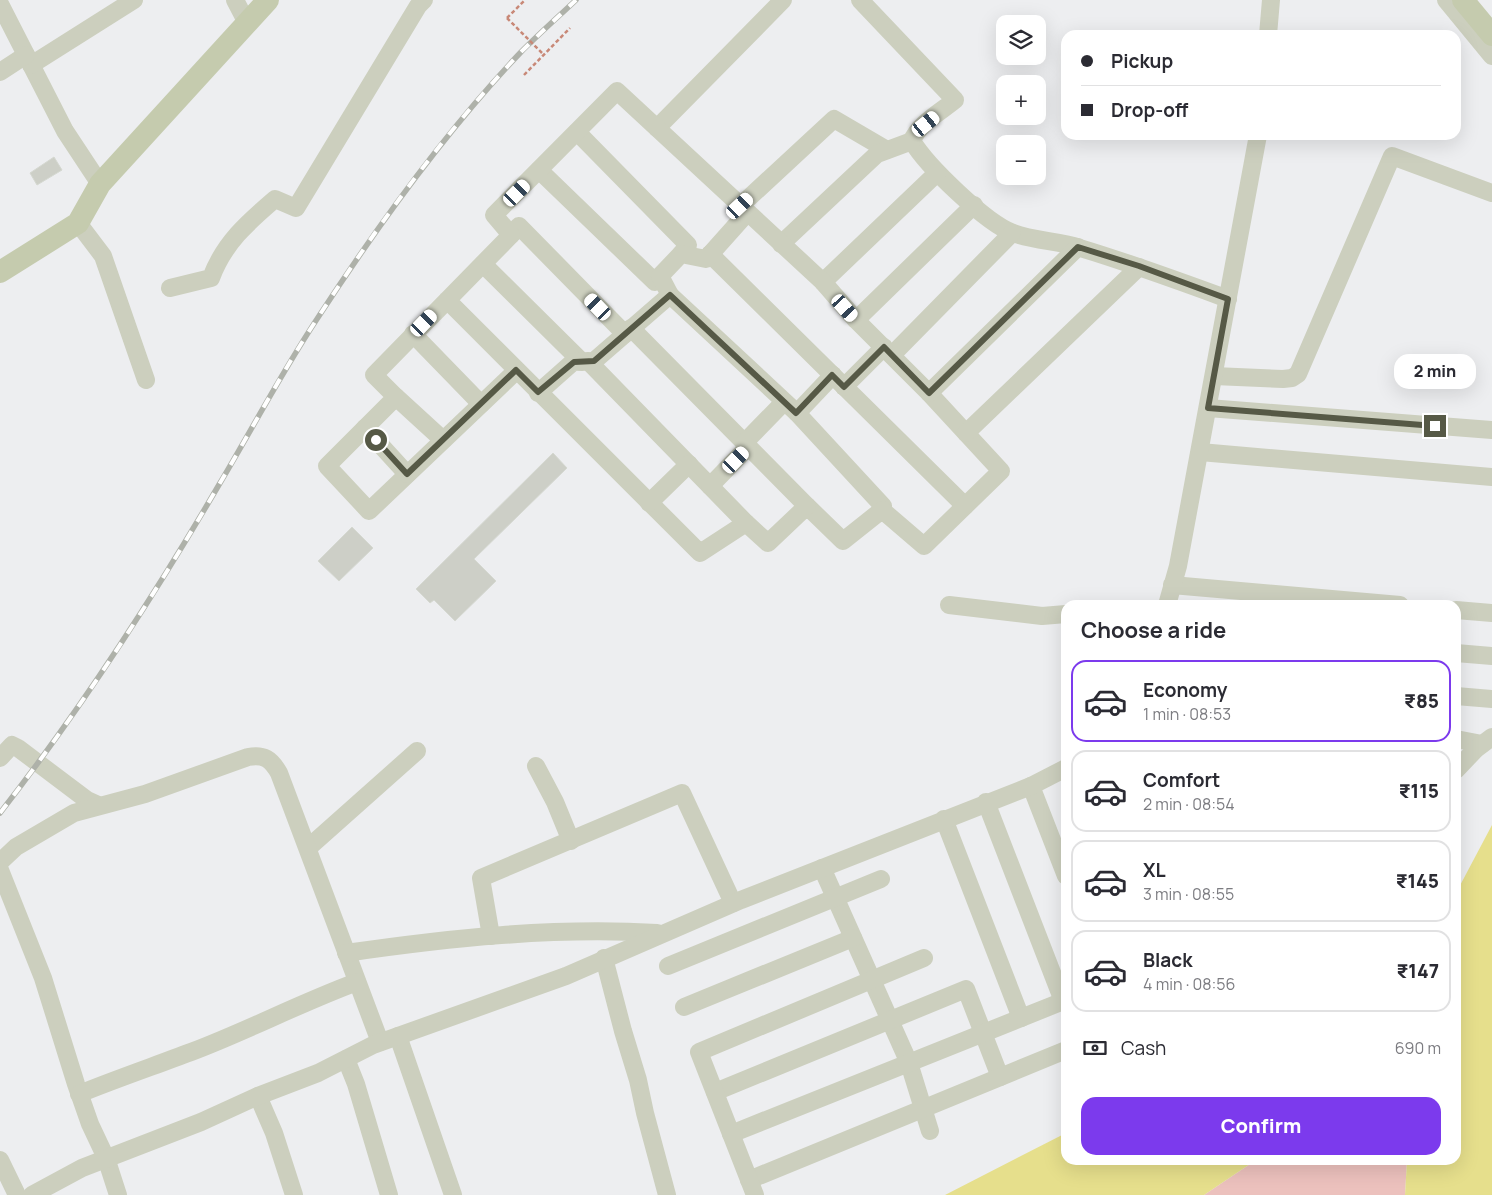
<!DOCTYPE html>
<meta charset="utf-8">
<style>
body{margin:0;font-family:Manrope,sans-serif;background:#f7f7f7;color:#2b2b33;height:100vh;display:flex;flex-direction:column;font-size:19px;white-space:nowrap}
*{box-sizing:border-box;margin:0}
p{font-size:16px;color:#7c7c81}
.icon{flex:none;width:28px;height:28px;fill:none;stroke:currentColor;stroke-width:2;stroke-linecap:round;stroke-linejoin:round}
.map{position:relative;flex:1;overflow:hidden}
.drawer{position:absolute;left:1061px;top:600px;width:400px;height:565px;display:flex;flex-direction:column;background:#fff;border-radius:15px;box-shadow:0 5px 20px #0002}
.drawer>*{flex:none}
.hud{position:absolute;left:1061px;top:30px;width:400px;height:110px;border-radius:15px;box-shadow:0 5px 20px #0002;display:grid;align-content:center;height:110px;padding:0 20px;background:#fff}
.buttons{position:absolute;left:996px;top:15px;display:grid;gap:10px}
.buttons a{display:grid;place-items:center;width:50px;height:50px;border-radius:10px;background:#fff;box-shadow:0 5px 20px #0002;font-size:25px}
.end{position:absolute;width:22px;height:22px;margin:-11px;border:6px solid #565946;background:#fff;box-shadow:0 0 0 2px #fff}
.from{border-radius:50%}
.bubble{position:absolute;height:35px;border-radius:15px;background:#fff;box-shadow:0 5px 20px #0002;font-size:16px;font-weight:800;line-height:35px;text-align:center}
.car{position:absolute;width:15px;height:30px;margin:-15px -8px;border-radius:6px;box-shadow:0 0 4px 1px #0007;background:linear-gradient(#fff 24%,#345 0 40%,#fff 0 76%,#345 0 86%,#fff 0)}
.hud b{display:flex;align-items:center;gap:18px;height:48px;font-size:19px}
.hud b+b{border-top:1px solid #e1e1e2}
.hud i{width:12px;height:12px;background:#2b2b33}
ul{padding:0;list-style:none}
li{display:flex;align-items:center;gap:15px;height:82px;margin:0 10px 8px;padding:0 10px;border:2px solid #e1e1e2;border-radius:15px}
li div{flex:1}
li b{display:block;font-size:19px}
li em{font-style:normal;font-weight:800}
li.active{border-color:#7c3aed}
li>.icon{width:45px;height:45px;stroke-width:1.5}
h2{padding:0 20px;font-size:22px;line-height:60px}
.pay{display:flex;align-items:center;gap:12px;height:55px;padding:0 20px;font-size:19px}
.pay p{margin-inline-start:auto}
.primary-button{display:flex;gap:10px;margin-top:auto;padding:10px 20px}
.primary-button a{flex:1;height:58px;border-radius:15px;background:#7c3aed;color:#fff;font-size:20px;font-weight:800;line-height:58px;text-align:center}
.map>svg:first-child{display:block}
.green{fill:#ecc1bd}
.water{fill:#e6df8c}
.building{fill:#cdcfc7;stroke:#d5d8d1}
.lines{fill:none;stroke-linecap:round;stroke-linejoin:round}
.path{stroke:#c88877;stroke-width:2.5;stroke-dasharray:4 2.5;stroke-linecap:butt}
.minor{stroke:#cccfbe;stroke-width:18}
.major{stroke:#c5cbae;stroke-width:22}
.rail-casing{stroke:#aeb1a9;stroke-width:5.5}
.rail{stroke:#fff;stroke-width:4;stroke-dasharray:11;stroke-linecap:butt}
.path-bridge{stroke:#c88877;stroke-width:2.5;stroke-dasharray:4 2.5;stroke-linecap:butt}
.route{stroke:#565946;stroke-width:6}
</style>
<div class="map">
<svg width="1492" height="1195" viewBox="0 0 1492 1195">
<rect width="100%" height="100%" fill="#edeef0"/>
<polygon class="green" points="1256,1160 1407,1160 1405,1195 1204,1195"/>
<g class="water">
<polygon points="1492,825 1492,1195 1405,1195 1407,1160 1456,1160 1456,893"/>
<polygon points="1066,1133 1066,1160 1256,1160 1204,1195 945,1195"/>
</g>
<g class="building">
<polygon points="54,157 62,170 37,185 30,173"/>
<polygon points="553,453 567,468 474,559 496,581 455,621 434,600 430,603 416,589"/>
<polygon points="352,527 373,548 339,581 318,561"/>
</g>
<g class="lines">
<g class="path">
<polyline points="507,18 525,0"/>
<polyline points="524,75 570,28"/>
</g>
<g class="minor">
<polyline points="235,0 247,23"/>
<path d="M860,0l95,100c-13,11 -37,24 -43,41 15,25 74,82 101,92 21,8 46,8 67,15 50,15 99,33 148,51"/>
<polyline points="1446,0 1492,56"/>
<polyline points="0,4 65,131 100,184"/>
<polyline points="1268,35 1271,0"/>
<polyline points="31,65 134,0"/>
<polyline points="0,72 26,55"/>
<polyline points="657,128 783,0"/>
<polyline points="577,132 688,245 681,254"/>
<polyline points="539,170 655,282 660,276"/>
<polyline points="740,206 834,119 887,150"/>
<polyline points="78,223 103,256 146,380"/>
<polyline points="511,235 519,226 625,334"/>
<polyline points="781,244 877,154 912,141"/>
<polyline points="710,254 965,506"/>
<polyline points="483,264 582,362"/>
<polyline points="823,282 937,173"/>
<path d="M170,288l41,-10c13,-35 36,-55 64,-79l21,9 122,-202 6,-6"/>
<polyline points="670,295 797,413 883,506 882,510"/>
<polyline points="447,300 700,553 746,523 768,543 807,506 843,541 882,510 924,546 1001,471 929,393 856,320 823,282 617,91 494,215 511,235 374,375 396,397 327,466 369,511 516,371"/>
<polyline points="856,320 974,205"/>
<polyline points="631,328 807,506"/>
<polyline points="413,334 481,404"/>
<polyline points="892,355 1012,233"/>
<polyline points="588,361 746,523"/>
<polyline points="1214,376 1283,379 1292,378 1298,374 1392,156 1492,193"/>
<polyline points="844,387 884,347"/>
<polyline points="538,393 573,362 594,361 670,295 660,276 681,254 706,259 747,213"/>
<polyline points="929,393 1078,247"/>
<polyline points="396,397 443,440"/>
<polyline points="1208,408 1492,430"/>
<polyline points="797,413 833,375"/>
<polyline points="365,428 407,474"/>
<polyline points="966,433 1139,267"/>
<polyline points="744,443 784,402"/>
<polyline points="1200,452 1492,477"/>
<polyline points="710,486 748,447"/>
<polyline points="649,503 689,464"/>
<polyline points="1172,585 1400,605"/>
<polyline points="949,605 1042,616 1066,614"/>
<polyline points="1167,605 1178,566 1258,135"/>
<polyline points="1456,610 1492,613"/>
<polyline points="1456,653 1492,656"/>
<polyline points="1456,696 1492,699"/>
<polyline points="1456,739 1482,744"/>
<polyline points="0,758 12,745 18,748 87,800 98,805"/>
<polyline points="536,766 555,802 571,841"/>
<polyline points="1456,770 1476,749 1492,737"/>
<polyline points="1031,786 1066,876"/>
<polyline points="986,802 1063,1001"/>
<polyline points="944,819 1021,1018"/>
<polyline points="308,848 417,751"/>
<path d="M0,862l16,-15 58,-34 71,-19 103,-37c16,-3 23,2 31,16l101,269"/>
<polyline points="822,868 909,1063 930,1131"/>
<polyline points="0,870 43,978 76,1084 90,1124 106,1158 118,1195"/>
<polyline points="491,936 481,878 682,793 733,903"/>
<path d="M346,953c103,-15 207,-26 311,-20"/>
<polyline points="604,958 623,1031 638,1080 645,1113 667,1195"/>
<polyline points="668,966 881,879"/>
<polyline points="684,1007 853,938"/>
<polyline points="398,1036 453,1195"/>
<polyline points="346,1059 356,1084 389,1195"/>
<polyline points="715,1092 966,989 1000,1077"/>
<path d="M79,1094c37,-15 75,-28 112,-42 56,-21 109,-49 166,-70"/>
<polyline points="258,1096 274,1133 294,1195"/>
<polyline points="731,1134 1066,1000"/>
<polyline points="0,1160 17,1195"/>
<polyline points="749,1180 1066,1050"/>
<polyline points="32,1195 82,1168 201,1122 258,1096 318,1073 373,1045 566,976 741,900 1031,786 1066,768"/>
<polyline points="755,1195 699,1052 924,958"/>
</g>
<g class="major">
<polyline points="1463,0 1492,35"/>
<polyline points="0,272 78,223 100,184 268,0"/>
</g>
<g class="rail-casing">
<path id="rail" d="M0,813c81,-104 153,-215 220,-330 32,-54 62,-111 97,-164 61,-94 127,-186 204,-267 18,-18 37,-35 55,-52"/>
</g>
<use href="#rail" class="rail"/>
<polyline class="path-bridge" points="507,18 544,55"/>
</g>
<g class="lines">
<polyline class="route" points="376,440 407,474 516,370 538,392 574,362 594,361 670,295 796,413 832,375 844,387 884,347 929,393 1078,247 1139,266 1228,299 1208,408 1435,426"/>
</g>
</svg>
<div class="buttons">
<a><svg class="icon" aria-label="layers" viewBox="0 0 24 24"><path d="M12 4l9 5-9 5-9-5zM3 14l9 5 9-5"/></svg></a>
<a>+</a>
<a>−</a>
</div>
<i class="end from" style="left:376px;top:440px"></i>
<i class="end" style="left:1435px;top:426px"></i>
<div class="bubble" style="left:1394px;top:354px;width:82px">2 min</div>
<i class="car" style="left:926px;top:124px;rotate:51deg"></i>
<i class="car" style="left:517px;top:193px;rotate:45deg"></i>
<i class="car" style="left:740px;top:206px;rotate:47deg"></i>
<i class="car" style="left:598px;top:307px;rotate:316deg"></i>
<i class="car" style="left:845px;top:308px;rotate:138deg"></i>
<i class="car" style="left:424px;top:323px;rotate:44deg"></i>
<i class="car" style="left:736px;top:460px;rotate:44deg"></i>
<div class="hud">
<b><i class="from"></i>Pickup</b>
<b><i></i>Drop-off</b>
</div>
<section class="drawer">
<h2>Choose a ride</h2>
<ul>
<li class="active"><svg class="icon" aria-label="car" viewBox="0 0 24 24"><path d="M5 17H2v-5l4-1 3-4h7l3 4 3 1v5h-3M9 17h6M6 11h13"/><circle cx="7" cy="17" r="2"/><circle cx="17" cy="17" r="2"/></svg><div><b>Economy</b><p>1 min · 08:53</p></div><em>₹85</em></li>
<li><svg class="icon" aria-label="car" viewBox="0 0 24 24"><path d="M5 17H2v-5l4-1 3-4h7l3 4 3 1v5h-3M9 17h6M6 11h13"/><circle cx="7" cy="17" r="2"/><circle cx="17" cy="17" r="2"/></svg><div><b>Comfort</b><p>2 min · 08:54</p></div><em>₹115</em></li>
<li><svg class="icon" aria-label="car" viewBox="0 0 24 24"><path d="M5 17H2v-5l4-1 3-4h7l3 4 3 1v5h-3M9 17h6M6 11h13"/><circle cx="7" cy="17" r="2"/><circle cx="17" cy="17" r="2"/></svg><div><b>XL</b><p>3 min · 08:55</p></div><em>₹145</em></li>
<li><svg class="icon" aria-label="car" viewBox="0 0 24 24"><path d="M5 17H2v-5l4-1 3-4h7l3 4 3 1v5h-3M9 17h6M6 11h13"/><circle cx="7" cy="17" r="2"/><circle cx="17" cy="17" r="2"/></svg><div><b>Black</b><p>4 min · 08:56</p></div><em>₹147</em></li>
</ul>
<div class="pay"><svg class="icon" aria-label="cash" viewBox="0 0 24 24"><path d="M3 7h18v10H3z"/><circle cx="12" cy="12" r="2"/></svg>Cash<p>690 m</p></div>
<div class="primary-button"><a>Confirm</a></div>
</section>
</div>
